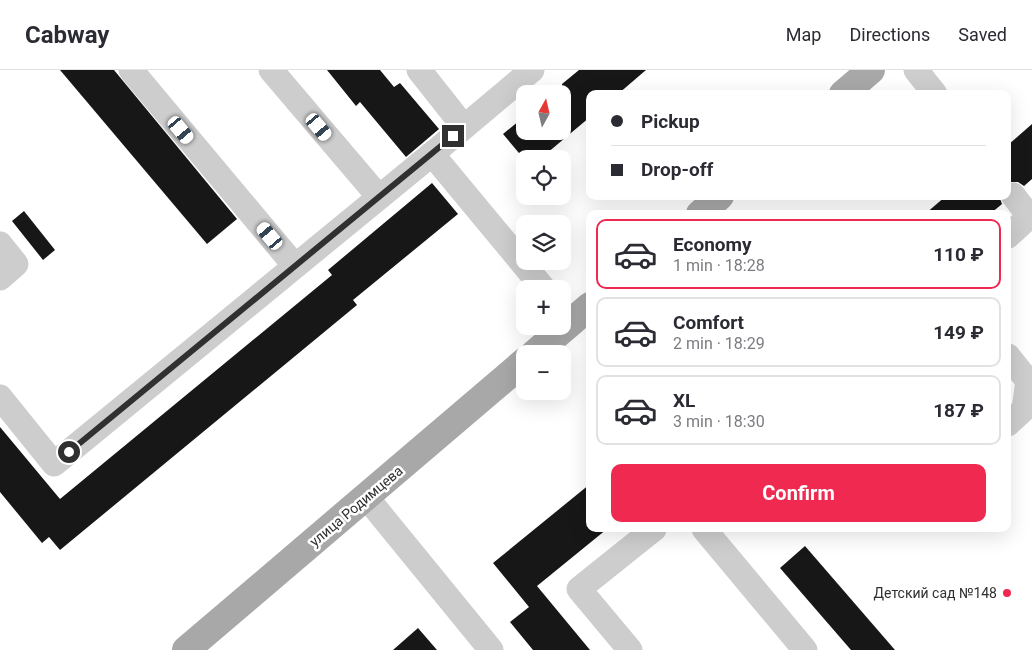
<!DOCTYPE html>
<meta charset="utf-8">
<style>
body{margin:0;font-family:Roboto,sans-serif;background:#f7f7f7;color:#2b2b33;height:100vh;display:flex;flex-direction:column;font-size:19px;white-space:nowrap}
*{box-sizing:border-box;margin:0}
p{font-size:16px;color:#7c7c81}
.icon{flex:none;width:28px;height:28px;fill:none;stroke:currentColor;stroke-width:2;stroke-linecap:round;stroke-linejoin:round}
.map{position:relative;flex:1;overflow:hidden}
.details{position:absolute;left:586px;top:140px;width:425px;height:322px;display:flex;flex-direction:column;background:#fff;border-radius:10px;box-shadow:0 5px 20px #0002}
.details>*{flex:none}
.guide{position:absolute;left:586px;top:20px;width:425px;height:110px;border-radius:10px;box-shadow:0 5px 20px #0002;display:grid;align-content:center;height:110px;padding:0 25px;background:#fff}
.needle{width:32px;rotate:8deg}
.buttons{position:absolute;left:516px;top:15px;display:grid;gap:10px}
.buttons a{display:grid;place-items:center;width:55px;height:55px;border-radius:10px;background:#fff;box-shadow:0 5px 20px #0002;font-size:25px}
.end{position:absolute;width:22px;height:22px;margin:-11px;border:6px solid #303030;background:#fff;box-shadow:0 0 0 2px #fff}
.from{border-radius:50%}
.car{position:absolute;width:15px;height:30px;margin:-15px -8px;border-radius:6px;box-shadow:0 0 4px 1px #0007;background:linear-gradient(#fff 24%,#345 0 40%,#fff 0 76%,#345 0 86%,#fff 0)}
.guide b{display:flex;align-items:center;gap:18px;height:48px;font-size:19px}
.guide b+b{border-top:1px solid #e1e1e2}
.guide i{width:12px;height:12px;background:#2b2b33}
ul{padding:9px 0 0;list-style:none}
li{display:flex;align-items:center;gap:15px;height:70px;margin:0 10px 8px;padding:0 15px;border:2px solid #e1e1e2;border-radius:10px}
li div{flex:1}
li b{display:block;font-size:19px}
li em{font-style:normal;font-weight:700}
li.active{border-color:#ef2950}
li>.icon{width:45px;height:45px;stroke-width:1.5}
.primary-button{display:flex;gap:10px;margin-top:auto;padding:10px 25px}
.primary-button a{flex:1;height:58px;border-radius:10px;background:#ef2950;color:#fff;font-size:20px;font-weight:700;line-height:58px;text-align:center}
header{display:flex;align-items:center;gap:30px;box-sizing:border-box;height:70px;padding:0 25px;background:#fff;border-bottom:1px solid #e1e1e2}
header strong{font-size:24px}
nav{display:flex;gap:28px;margin-inline-start:auto;font-size:18px}
.map>svg:first-child{display:block}
.building{fill:#171717}
.lines{fill:none;stroke-linecap:round;stroke-linejoin:round}
.minor{stroke:#cdcdcd;stroke-width:25}
.major{stroke:#a8a8a8;stroke-width:28}
.route{stroke:#303030;stroke-width:6}
.poi-dot{fill:#ef2950;stroke:#fff;stroke-width:2}
.labels{text-anchor:middle;dominant-baseline:central;stroke-width:5;stroke-linejoin:round;paint-order:stroke}
.street-label{font-size:14px;fill:#303030;stroke:#fff}
.poi-label{font-size:14px;fill:#303030;stroke:#fff;text-anchor:end}
</style>
<header>
<strong>Cabway</strong>
<nav><a>Map</a><a>Directions</a><a>Saved</a></nav>
</header>
<div class="map">
<svg width="1032" height="580" viewBox="0 0 1032 580">
<rect width="100%" height="100%" fill="#fff"/>
<g class="building">
<polygon points="60,0 114,0 237,149 207,174"/>
<polygon points="327,0 380,0 394,17 400,13 439,59 406,87 360,32 356,36"/>
<polygon points="579,0 646,0 618,24 590,24 590,47 540,89 524,89 503,64 525,46 525,61 562,61 562,14"/>
<polygon points="1032,54 1032,109 1024,116 1018,112 1008,112 1008,75"/>
<polygon points="432,113 458,144 353,230 357,235 60,480 49,467 42,473 0,422 0,357 60,429 332,205 328,200"/>
<polygon points="946,126 999,126 1002,134 990,144 925,144"/>
<polygon points="24,141 55,180 43,190 12,151"/>
<polygon points="590,414 590,459 607,459 537,516 590,580 533,580 510,552 529,537 493,493"/>
<polygon points="805,476 895,580 851,580 780,498"/>
<polygon points="418,558 437,580 393,580"/>
</g>
<g class="lines">
<g class="minor">
<polyline points="131,0 295,196"/>
<polyline points="271,0 379,127"/>
<polyline points="419,0 464,57"/>
<polyline points="532,0 432,84 544,219"/>
<polyline points="916,0 935,24"/>
<polyline points="1013,125 1029,146"/>
<polyline points="1008,166 1032,144"/>
<polyline points="0,174 16,194 0,208"/>
<polyline points="1008,286 1028,311 1032,308"/>
<polyline points="0,327 54,394 432,84"/>
<polyline points="1008,354 1024,339 1028,311"/>
<polyline points="367,428 491,580"/>
<polyline points="704,459 805,580"/>
<polyline points="630,580 579,519 654,459"/>
</g>
<g class="major">
<polyline points="843,24 871,0"/>
<polyline points="700,144 720,126"/>
<polyline points="534,284 590,236"/>
<polyline points="186,580 525,291"/>
</g>
</g>
<g class="lines">
<polyline class="route" points="69,382 453,66"/>
</g>
<circle class="poi-dot" cx="1007" cy="523" r="5"/>
<g class="labels">
<g class="street-label">
<text transform="translate(356 436) rotate(-40)">улица Родимцева</text>
</g>
<g class="poi-label">
<text x="997" y="523">Детский сад №148</text>
</g>
</g>
</svg>
<div class="buttons">
<a><svg class="needle" viewBox="-14 -14 28 28"><path d="M0-13l5 13h-10z" fill="#e53935"/><path d="M0 13l5-13h-10z" fill="#7c7c81"/></svg></a>
<a><svg class="icon" aria-label="locate" viewBox="0 0 24 24"><circle cx="12" cy="12" r="6"/><path d="M12 2v4M12 18v4M2 12h4M18 12h4"/></svg></a>
<a><svg class="icon" aria-label="layers" viewBox="0 0 24 24"><path d="M12 4l9 5-9 5-9-5zM3 14l9 5 9-5"/></svg></a>
<a>+</a>
<a>−</a>
</div>
<i class="end from" style="left:69px;top:382px"></i>
<i class="end" style="left:453px;top:66px"></i>
<i class="car" style="left:319px;top:57px;rotate:140deg"></i>
<i class="car" style="left:181px;top:60px;rotate:140deg"></i>
<i class="car" style="left:270px;top:166px;rotate:320deg"></i>
<div class="guide">
<b><i class="from"></i>Pickup</b>
<b><i></i>Drop-off</b>
</div>
<section class="details">
<ul>
<li class="active"><svg class="icon" aria-label="car" viewBox="0 0 24 24"><path d="M5 17H2v-5l4-1 3-4h7l3 4 3 1v5h-3M9 17h6M6 11h13"/><circle cx="7" cy="17" r="2"/><circle cx="17" cy="17" r="2"/></svg><div><b>Economy</b><p>1 min · 18:28</p></div><em>110 ₽</em></li>
<li><svg class="icon" aria-label="car" viewBox="0 0 24 24"><path d="M5 17H2v-5l4-1 3-4h7l3 4 3 1v5h-3M9 17h6M6 11h13"/><circle cx="7" cy="17" r="2"/><circle cx="17" cy="17" r="2"/></svg><div><b>Comfort</b><p>2 min · 18:29</p></div><em>149 ₽</em></li>
<li><svg class="icon" aria-label="car" viewBox="0 0 24 24"><path d="M5 17H2v-5l4-1 3-4h7l3 4 3 1v5h-3M9 17h6M6 11h13"/><circle cx="7" cy="17" r="2"/><circle cx="17" cy="17" r="2"/></svg><div><b>XL</b><p>3 min · 18:30</p></div><em>187 ₽</em></li>
</ul>
<div class="primary-button"><a>Confirm</a></div>
</section>
</div>
